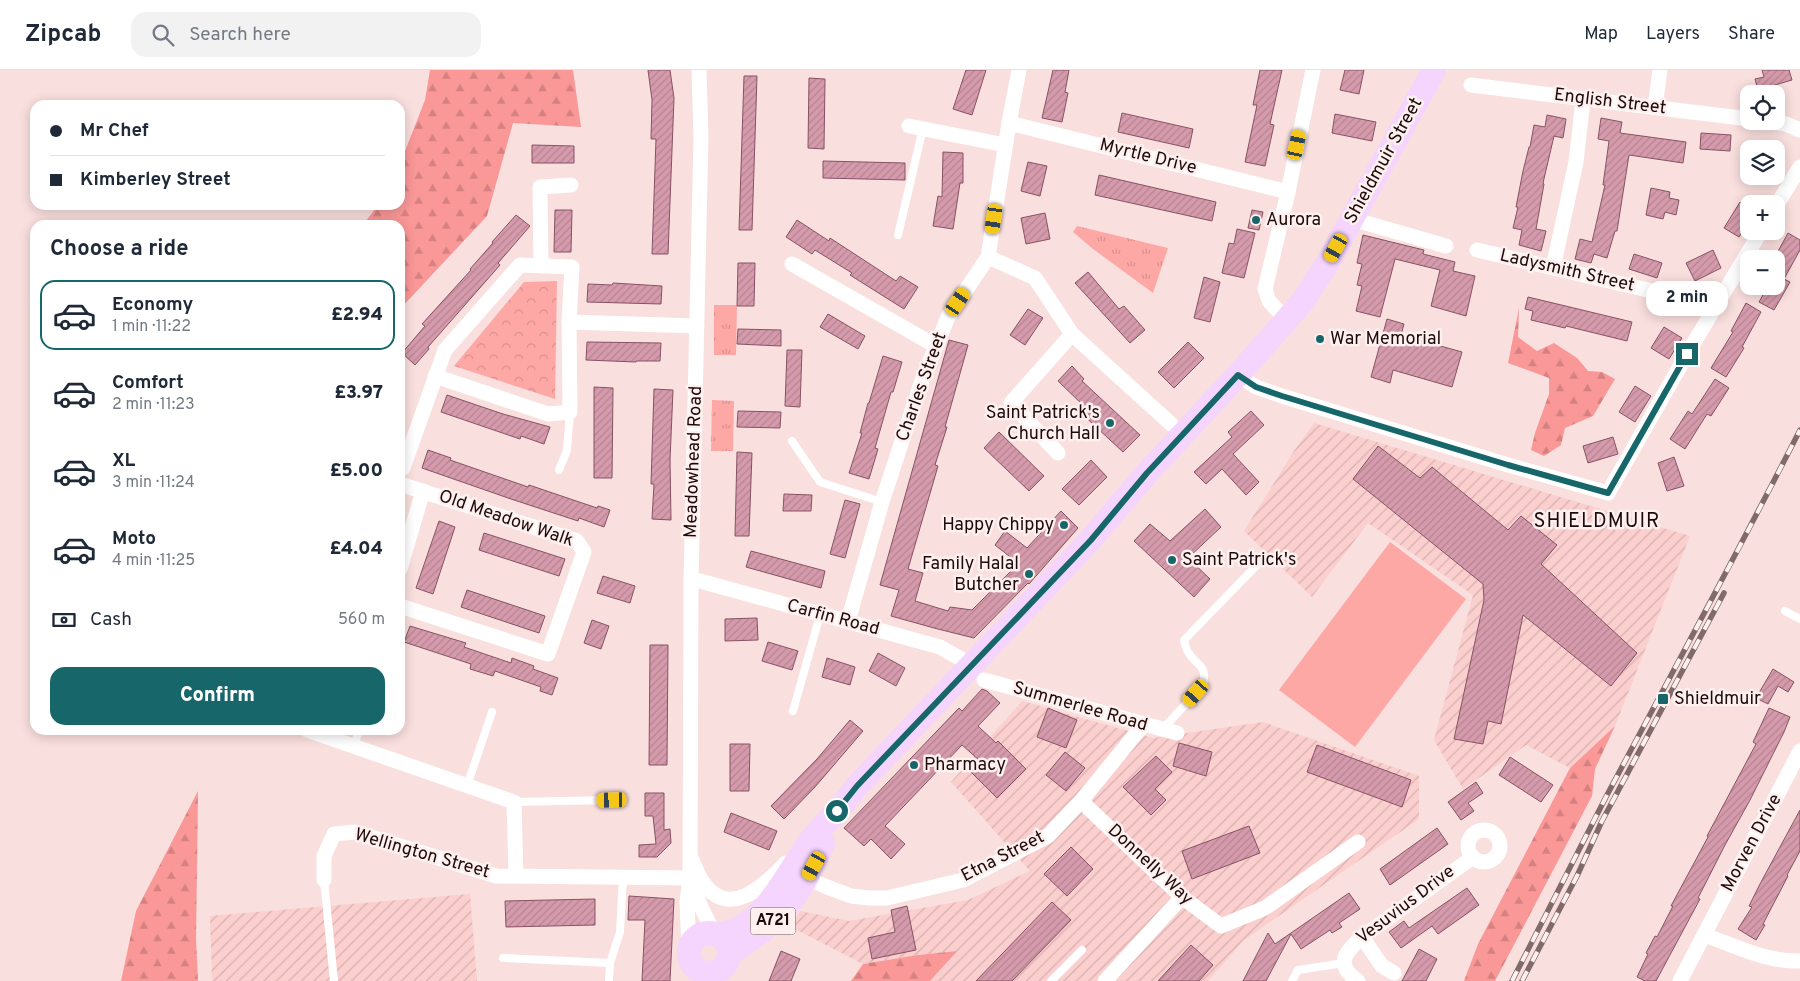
<!DOCTYPE html>
<meta charset="utf-8">
<style>
body{margin:0;font-family:Overpass,sans-serif;background:#f2f2f3;color:#1f2937;height:100vh;display:flex;flex-direction:column;font-size:19px;white-space:nowrap}
*{box-sizing:border-box;margin:0}
p{font-size:16px;color:#747a83}
.icon{flex:none;width:28px;height:28px;fill:none;stroke:currentColor;stroke-width:2;stroke-linecap:round;stroke-linejoin:round}
.map{position:relative;flex:1;overflow:hidden}
.panel{position:absolute;left:30px;top:150px;width:375px;height:515px;display:flex;flex-direction:column;background:#fff;border-radius:15px;box-shadow:0 2px 12px #0003}
.panel>*{flex:none}
.guide{position:absolute;left:30px;top:30px;width:375px;height:110px;border-radius:15px;box-shadow:0 2px 12px #0003;display:grid;align-content:center;height:110px;padding:0 20px;background:#fff}
.tools{position:absolute;left:1740px;top:15px;display:grid;gap:10px}
.tools a{display:grid;place-items:center;width:45px;height:45px;border-radius:10px;background:#fff;box-shadow:0 2px 12px #0003;font-size:25px}
.end{position:absolute;width:22px;height:22px;margin:-11px;border:6px solid #17666a;background:#fff;box-shadow:0 0 0 2px #fff}
.from{border-radius:50%}
.bubble{position:absolute;height:35px;border-radius:15px;background:#fff;box-shadow:0 2px 12px #0003;font-size:16px;font-weight:800;line-height:35px;text-align:center}
.car{position:absolute;width:15px;height:30px;margin:-15px -8px;border-radius:6px;box-shadow:0 0 4px 1px #0007;background:linear-gradient(#f5c518 24%,#345 0 40%,#f5c518 0 76%,#345 0 86%,#f5c518 0)}
.guide b{display:flex;align-items:center;gap:18px;height:48px;font-size:19px}
.guide b+b{border-top:1px solid #e0e1e3}
.guide i{width:12px;height:12px;background:#1f2937}
ul{padding:0;list-style:none}
li{display:flex;align-items:center;gap:15px;height:70px;margin:0 10px 8px;padding:0 10px;border:2px solid transparent;border-radius:15px}
li div{flex:1}
li b{display:block;font-size:19px}
li em{font-style:normal;font-weight:800}
li.current{border-color:#17666a}
li>.icon{width:45px;height:45px;stroke-width:1.5}
h2{padding:0 20px;font-size:22px;line-height:60px}
.pay{display:flex;align-items:center;gap:12px;height:55px;padding:0 20px;font-size:19px}
.pay p{margin-inline-start:auto}
.action{display:flex;gap:10px;margin-top:auto;padding:10px 20px}
.action a{flex:1;height:58px;border-radius:15px;background:#17666a;color:#fff;font-size:20px;font-weight:800;line-height:58px;text-align:center}
header{display:flex;align-items:center;gap:30px;box-sizing:border-box;height:70px;padding:0 25px;background:#fff;border-bottom:1px solid #e0e1e3}
header strong{font-size:24px}
nav{display:flex;gap:28px;margin-inline-start:auto;font-size:18px}
.search{width:350px;height:45px;background:#f2f2f3;display:flex;align-items:center;gap:12px;box-sizing:border-box;padding:0 18px;border-radius:15px;color:#747a83;font-size:19px}
.map>svg:first-child{display:block}
.industrial{fill:url(#industrial-furrows)}
.grass{fill:url(#grass-tufts)}
.forest{fill:url(#forest-firs)}
.park{fill:url(#park-crowns)}
.pitch{fill:#fea8a6}
.building{fill:url(#building-hatch);stroke:#875363}
.lines{fill:none;stroke-linecap:round;stroke-linejoin:round}
.lane{stroke:#fff;stroke-width:8}
.street{stroke:#fff;stroke-width:15}
.primary{stroke:#f5d4fd;stroke-width:24}
.rail-casing{stroke:#816a6a;stroke-width:5.5}
.rail{stroke:#fdf0ef;stroke-width:4;stroke-dasharray:11;stroke-linecap:butt}
.route{stroke:#17666a;stroke-width:6}
.poi-dot{fill:#17666a;stroke:#fdf0ef;stroke-width:2}
.labels{text-anchor:middle;dominant-baseline:central;stroke-width:5;stroke-linejoin:round;paint-order:stroke}
.shield{fill:#fdf0ef;stroke:#614f4f;stroke-width:1}
.shield-label{font-size:16px;font-weight:bold;fill:#1e0a0a}
.street-label{font-size:18px;fill:#1e0a0a;stroke:#fdf0ef}
.poi-label{font-size:18px;fill:#1e0a0a;stroke:#fdf0ef;text-anchor:start}
.quarter-label{font-size:20px;letter-spacing:1px;fill:#1e0a0a;stroke:#fdf0ef}
</style>
<header>
<strong>Zipcab</strong>
<div class="search"><svg class="icon" aria-label="search" viewBox="0 0 24 24"><circle cx="10" cy="10" r="6"/><path d="M15 15l6 6"/></svg>Search here</div>
<nav><a>Map</a><a>Layers</a><a>Share</a></nav>
</header>
<div class="map">
<svg width="1800" height="911" viewBox="0 0 1800 911">
<defs>
<pattern id="industrial-furrows" width="10" height="10" patternUnits="userSpaceOnUse" patternTransform="scale(1.25)"><rect width="10" height="10" fill="#fbcfce"/><path d="M-1 1l2-2M0 10L10 0M9 11l2-2" fill="none" stroke="#d7b0b0"/></pattern>
<pattern id="grass-tufts" width="24" height="20" patternUnits="userSpaceOnUse" patternTransform="scale(1.25)"><rect width="24" height="20" fill="#fea8a6"/><path d="M3 7l-1-3M5 7V3M7 7l1-3M15 17l-1-3M17 17v-4M19 17l1-3" fill="none" stroke="#d98f8e"/></pattern>
<pattern id="forest-firs" width="22" height="20" patternUnits="userSpaceOnUse" patternTransform="scale(1.25)"><rect width="22" height="20" fill="#fa9797"/><path d="M5 1l3.5 6h-7zM16 11l3.5 6h-7z" fill="#d68181"/></pattern>
<pattern id="park-crowns" width="20" height="18" patternUnits="userSpaceOnUse" patternTransform="scale(1.25)"><rect width="20" height="18" fill="#fea8a6"/><path d="M2 6a3 3 0 1 1 6 0M12 15a3 3 0 1 1 6 0" fill="none" stroke="#d98f8e"/></pattern>
<pattern id="building-hatch" width="6" height="6" patternUnits="userSpaceOnUse" patternTransform="scale(1.25)"><rect width="6" height="6" fill="#d59bac"/><path d="M-1 1l2-2M0 6l6-6M5 7l2-2" fill="none" stroke="#b68493"/></pattern>
</defs>
<rect width="100%" height="100%" fill="#f9dfde"/>
<g class="industrial">
<polygon points="1314,353 1690,466 1615,656 1570,698 1526,675 1463,719 1434,670 1473,525 1368,453 1312,527 1244,461 1294,381"/>
<polygon points="1022,631 1153,668 1263,652 1419,706 1419,749 1244,870 1208,911 930,911 956,881 918,885 863,894 791,857 800,841 849,851 968,830 1030,801 951,712"/>
<polygon points="470,824 477,911 212,911 210,846"/>
</g>
<g class="grass">
<polygon points="1077,156 1168,178 1153,223 1093,179 1073,162"/>
<polygon points="714,235 737,235 736,285 714,285"/>
<polygon points="712,330 734,331 733,381 711,381"/>
</g>
<g class="forest">
<polygon points="430,0 573,0 581,57 513,53 487,146 400,239 400,155 363,155 378,135 400,135 400,94 425,30"/>
<polygon points="1519,238 1518,267 1537,281 1554,273 1577,288 1588,301 1602,302 1615,309 1593,346 1565,358 1561,375 1544,386 1531,380 1535,363 1549,324 1549,308 1508,293"/>
<polygon points="1615,656 1595,699 1592,726 1495,911 1464,911 1478,874 1570,698"/>
<polygon points="198,721 196,870 198,911 121,911 136,841"/>
<polygon points="957,881 930,911 851,911 863,894 918,885"/>
</g>
<polygon class="park" points="557,211 555,329 454,296 524,212"/>
<polygon class="pitch" points="1390,472 1466,529 1355,677 1279,620"/>
<g class="building">
<polygon points="648,0 670,0 674,28 668,184 652,184 656,69 651,69 652,30"/>
<polygon points="966,0 986,0 972,45 953,39"/>
<polygon points="1053,0 1069,0 1065,22 1068,23 1062,52 1042,48"/>
<polygon points="1260,0 1282,0 1270,54 1274,55 1265,96 1245,92 1257,35 1253,35"/>
<polygon points="1345,0 1364,0 1359,24 1340,20"/>
<polygon points="1762,0 1789,0 1792,10 1758,20 1755,9 1764,7"/>
<polygon points="744,6 757,6 752,160 739,160"/>
<polygon points="809,8 825,9 824,79 808,78"/>
<polygon points="1122,43 1193,59 1189,78 1118,62"/>
<polygon points="1335,44 1376,52 1372,71 1332,63"/>
<polygon points="1547,45 1566,49 1563,68 1554,66 1543,113 1544,114 1536,159 1546,161 1541,181 1519,175 1522,160 1513,158 1518,137 1516,137 1523,101 1529,77 1530,77 1534,55 1545,57"/>
<polygon points="1601,48 1622,52 1620,63 1686,72 1683,93 1629,85 1617,161 1615,161 1607,188 1594,184 1591,193 1575,189 1580,169 1592,172 1605,115 1603,115 1609,71 1598,69"/>
<polygon points="1701,63 1731,65 1730,81 1700,79"/>
<polygon points="532,75 574,76 574,93 532,93"/>
<polygon points="943,82 963,83 963,113 960,113 953,159 933,156 938,126 942,127"/>
<polygon points="823,91 905,93 905,110 823,108"/>
<polygon points="1028,92 1047,96 1040,126 1021,121"/>
<polygon points="1099,105 1216,132 1212,151 1095,125"/>
<polygon points="1651,118 1670,122 1669,128 1679,130 1676,145 1665,142 1663,149 1646,145"/>
<polygon points="1740,132 1749,137 1749,151 1739,167 1724,158"/>
<polygon points="555,140 572,140 571,182 554,182"/>
<polygon points="1252,140 1263,142 1259,160 1248,158"/>
<polygon points="1045,143 1050,169 1026,174 1021,148"/>
<polygon points="516,145 530,156 498,193 500,195 428,277 429,279 415,295 402,283 425,256 422,254 471,200 470,199 493,173 492,172"/>
<polygon points="797,150 829,171 830,168 896,211 900,206 918,217 904,239 850,205 852,203 815,180 812,184 786,167"/>
<polygon points="1237,159 1255,163 1244,208 1222,203 1229,173 1234,174"/>
<polygon points="1788,163 1800,170 1800,180 1784,209 1790,212 1774,240 1759,232 1768,216 1776,216 1776,185"/>
<polygon points="1363,165 1424,180 1423,184 1455,192 1453,201 1475,206 1466,246 1431,236 1440,200 1395,189 1380,247 1356,241 1362,216 1357,215 1362,194 1357,193"/>
<polygon points="1713,180 1721,198 1695,211 1686,193"/>
<polygon points="1634,184 1662,193 1657,208 1629,199"/>
<polygon points="738,193 755,193 754,236 737,236"/>
<polygon points="1088,202 1119,239 1124,236 1145,260 1130,273 1075,213"/>
<polygon points="1204,207 1220,212 1210,252 1194,248"/>
<polygon points="613,213 662,216 661,234 587,232 588,214 612,215"/>
<polygon points="1528,227 1632,252 1627,271 1566,256 1565,258 1531,250 1533,241 1525,239"/>
<polygon points="1746,233 1761,242 1742,277 1744,278 1726,307 1711,298 1733,262 1731,261"/>
<polygon points="1028,239 1043,248 1025,275 1010,265"/>
<polygon points="828,244 865,266 858,279 820,257"/>
<polygon points="1387,249 1404,254 1401,265 1462,282 1452,317 1393,300 1390,313 1371,307"/>
<polygon points="1664,257 1682,268 1669,289 1651,278"/>
<polygon points="738,259 781,260 781,276 737,274"/>
<polygon points="949,270 968,275 945,357 947,357 935,395 938,396 908,499 923,503 915,531 948,541 950,537 972,540 1012,500 1008,497 1014,490 995,475 1005,461 1027,478 1061,441 1078,458 1029,514 1028,513 974,568 934,558 891,546 899,520 880,515"/>
<polygon points="587,272 661,273 660,291 636,291 636,292 586,290"/>
<polygon points="1188,272 1204,288 1174,318 1158,302"/>
<polygon points="787,280 802,280 800,337 785,336"/>
<polygon points="883,286 902,292 893,322 891,322 875,378 878,379 869,409 849,403 862,363 860,363 868,333 869,333"/>
<polygon points="1072,296 1084,309 1082,311 1140,365 1123,382 1080,342 1085,337 1058,311"/>
<polygon points="1715,309 1729,318 1711,346 1707,344 1685,379 1670,369 1688,341 1692,344"/>
<polygon points="1635,316 1651,326 1635,352 1619,342"/>
<polygon points="594,317 613,318 612,408 594,408"/>
<polygon points="654,319 673,320 670,390 671,450 652,449 654,414 651,414"/>
<polygon points="447,325 503,344 550,357 544,374 521,366 520,369 441,342"/>
<polygon points="738,341 781,342 780,358 737,357"/>
<polygon points="1251,341 1264,355 1233,384 1259,412 1246,425 1222,399 1206,414 1194,402 1232,367 1228,362"/>
<polygon points="999,362 1044,406 1029,421 984,378"/>
<polygon points="1613,367 1618,384 1588,393 1583,376"/>
<polygon points="1378,376 1420,408 1432,397 1508,460 1521,446 1557,475 1541,494 1637,583 1611,616 1523,545 1501,654 1488,651 1483,674 1454,669 1484,530 1483,514 1353,409"/>
<polygon points="428,380 451,388 450,390 528,417 529,415 597,438 598,436 610,440 604,457 579,448 578,451 511,429 422,398"/>
<polygon points="737,382 752,383 749,466 735,466"/>
<polygon points="1674,387 1684,416 1667,421 1658,393"/>
<polygon points="1091,390 1107,407 1079,435 1062,419"/>
<polygon points="784,424 812,425 811,441 783,441"/>
<polygon points="845,430 860,434 845,488 830,484"/>
<polygon points="1205,439 1221,457 1188,488 1210,509 1194,527 1134,471 1150,454 1170,471"/>
<polygon points="439,451 455,457 433,524 416,518"/>
<polygon points="484,463 565,489 559,506 479,480"/>
<polygon points="751,481 825,501 821,518 746,497"/>
<polygon points="603,506 635,516 630,533 597,523"/>
<polygon points="467,520 545,546 539,563 461,537"/>
<polygon points="757,548 758,570 725,571 725,549"/>
<polygon points="592,550 609,556 601,579 584,573"/>
<polygon points="410,556 466,573 464,577 511,593 512,588 534,596 533,599 558,608 552,625 540,621 541,617 495,601 493,606 470,599 471,594 404,572"/>
<polygon points="768,572 798,581 792,600 762,591"/>
<polygon points="650,575 668,575 667,695 649,695"/>
<polygon points="878,583 905,598 896,616 869,601"/>
<polygon points="827,588 855,597 850,615 822,607"/>
<polygon points="1773,599 1794,612 1788,622 1778,616 1768,634 1756,628"/>
<polygon points="982,619 987,621 1000,633 978,656 996,673 998,671 1026,699 997,728 969,700 979,690 962,675 885,756 905,774 891,789 871,769 864,776 844,758 959,638 962,641"/>
<polygon points="1048,638 1077,650 1066,678 1037,667"/>
<polygon points="1769,638 1790,647 1784,662 1750,730 1725,775 1698,828 1700,829 1656,911 1645,911 1637,907 1648,884 1646,883 1655,866 1657,867 1673,836 1671,836 1708,767 1707,766 1756,674 1753,672"/>
<polygon points="850,650 863,661 815,717 784,749 771,736 817,689"/>
<polygon points="1179,673 1212,682 1206,706 1173,696"/>
<polygon points="730,674 750,674 749,721 730,721"/>
<polygon points="1317,675 1411,710 1402,737 1307,702"/>
<polygon points="1065,682 1085,698 1066,721 1046,705"/>
<polygon points="1156,686 1172,702 1155,719 1166,730 1151,745 1123,717"/>
<polygon points="1510,687 1553,715 1541,732 1499,705"/>
<polygon points="1476,712 1483,723 1468,733 1474,741 1461,750 1448,732"/>
<polygon points="645,723 664,723 664,760 670,759 671,773 657,787 639,787 639,775 656,774 653,746 645,746"/>
<polygon points="1800,740 1800,781 1787,805 1788,806 1763,854 1765,855 1756,870 1738,859 1752,837 1749,836 1760,814"/>
<polygon points="731,743 777,761 769,780 724,762"/>
<polygon points="1249,756 1260,783 1192,809 1182,781"/>
<polygon points="1437,758 1448,774 1390,815 1380,799"/>
<polygon points="1071,777 1093,799 1067,826 1044,804"/>
<polygon points="1467,818 1479,835 1438,864 1432,856 1401,878 1389,862 1404,851 1409,858"/>
<polygon points="1349,823 1360,839 1339,853 1342,857 1332,863 1330,860 1301,879 1291,864 1266,911 1243,911 1268,863 1275,874"/>
<polygon points="629,826 674,829 670,911 642,911 645,850 628,850"/>
<polygon points="595,829 595,855 506,857 505,831"/>
<polygon points="1052,832 1071,850 1012,911 976,911"/>
<polygon points="907,836 916,880 872,889 868,868 895,862 891,840"/>
<polygon points="1191,875 1213,895 1199,911 1158,911"/>
<polygon points="1419,879 1437,889 1426,911 1402,911"/>
<polygon points="781,881 800,889 791,911 769,911"/>
</g>
<g class="lines">
<g class="lane">
<polyline points="898,165 923,58"/>
<polyline points="792,371 820,412 882,432"/>
<polyline points="559,400 567,380 570,342"/>
<polyline points="1785,541 1800,549"/>
<polyline points="793,641 820,545"/>
<path d="M1162,660l41,-45c5,-21 -7,-19 -15,-33 -2,-3 -3,-8 -4,-12l74,-76"/>
<polyline points="354,676 359,660"/>
<polyline points="467,716 492,642"/>
<polyline points="514,732 612,730"/>
<polyline points="324,810 334,911"/>
<polyline points="503,888 610,893"/>
<polyline points="609,911 610,893 620,862 623,807"/>
<polyline points="1051,911 1082,880"/>
<polyline points="1292,911 1298,900 1344,893"/>
</g>
<g class="street">
<polyline points="1471,15 1749,49"/>
<polyline points="1655,37 1660,0"/>
<polyline points="1765,51 1786,54 1800,60"/>
<polyline points="1009,53 1288,122"/>
<polyline points="909,56 1005,75"/>
<polyline points="1776,136 1800,97"/>
<polyline points="1352,149 1446,176"/>
<polyline points="1477,180 1716,236"/>
<polyline points="988,187 1035,208 1072,264 1171,354"/>
<polyline points="792,194 936,276"/>
<polyline points="541,196 540,117 571,115"/>
<polyline points="1553,198 1576,92 1583,30"/>
<polyline points="1286,250 1269,231 1265,219 1288,122 1313,0"/>
<polyline points="1238,305 1256,317 1282,326 1508,395 1608,423 1687,284 1761,161"/>
<polyline points="435,306 548,344 570,342 569,252"/>
<polyline points="1058,383 1011,333 1072,264"/>
<polyline points="400,400 403,398 445,280 520,195 572,197 569,252 697,256"/>
<polyline points="400,414 577,471 584,482 548,584 400,536"/>
<polyline points="400,499 423,421"/>
<polyline points="691,511 700,511 940,577 961,589 970,597"/>
<polyline points="848,551 882,432 921,313 948,247 988,187 1009,53 1019,0"/>
<polyline points="984,610 1177,663"/>
<polyline points="307,660 514,732 516,806"/>
<polyline points="1081,731 1182,827 1221,856 1265,838 1358,772"/>
<circle cx="1484" cy="776" r="16"/>
<path d="M692,790c3,7 6,15 10,21 26,40 62,5 84,-18"/>
<polyline points="800,805 827,817 851,826 869,828 887,828 963,810 1048,766 1081,731 1143,655"/>
<polyline points="324,810 324,786 334,764 355,762 496,806 690,808"/>
<polyline points="691,812 701,837 714,863"/>
<path d="M1704,865c33,11 61,27 96,26"/>
<polyline points="1362,867 1382,896 1394,903"/>
<polyline points="689,881 687,832 690,808 691,511 701,67 699,0"/>
<polyline points="1105,911 1182,827"/>
<path d="M1358,911c-24,-17 -13,-28 4,-44l111,-80"/>
<polyline points="1680,911 1800,681"/>
</g>
<g class="primary">
<circle cx="709" cy="883" r="20"/>
<path d="M718,865c50,-8 69,-65 96,-99 6,-8 14,-15 21,-23 8,-8 15,-18 22,-27l234,-247 56,-66 91,-98 65,-74 25,-39 106,-192"/>
<path d="M729,884c15,-10 31,-20 44,-32 23,-21 38,-50 50,-79"/>
</g>
<g class="rail-casing">
<g id="rail">
<path d="M1512,911c32,-62 63,-124 95,-186 65,-122 131,-243 193,-365"/>
<polyline points="1522,911 1577,806 1602,751 1724,523"/>
</g>
</g>
<use href="#rail" class="rail"/>
</g>
<g class="lines">
<polyline class="route" points="837,741 857,716 1091,470 1147,403 1238,305 1256,317 1282,326 1508,395 1608,423 1687,284"/>
</g>
<g class="poi-dot">
<circle cx="1256" cy="150" r="5"/>
<circle cx="1320" cy="269" r="5"/>
<circle cx="1110" cy="353" r="5"/>
<circle cx="1064" cy="455" r="5"/>
<circle cx="1172" cy="490" r="5"/>
<circle cx="1029" cy="504" r="5"/>
<rect x="1657" y="623" width="12" height="12" rx="2.5"/>
<circle cx="914" cy="695" r="5"/>
</g>
<g class="labels">
<rect class="shield" x="750.5" y="837.5" width="45" height="27" rx="4"/>
<g class="shield-label">
<text x="773" y="851">A721</text>
</g>
<g class="street-label">
<text transform="translate(1610 32) rotate(7)">English Street</text>
<text transform="translate(1148 87) rotate(14)">Myrtle Drive</text>
<text transform="translate(1384 91) rotate(-61)">Shieldmuir Street</text>
<text transform="translate(1567 201) rotate(13)">Ladysmith Street</text>
<text transform="translate(922 317) rotate(-70)">Charles Street</text>
<text transform="translate(694 392) rotate(-88)">Meadowhead Road</text>
<text transform="translate(506 449) rotate(19)">Old Meadow Walk</text>
<text transform="translate(833 548) rotate(15)">Carfin Road</text>
<text transform="translate(1080 637) rotate(16)">Summerlee Road</text>
<text transform="translate(1752 773) rotate(-62)">Morven Drive</text>
<text transform="translate(422 784) rotate(16)">Wellington Street</text>
<text transform="translate(1003 787) rotate(-27)">Etna Street</text>
<text transform="translate(1150 795) rotate(43)">Donnelly Way</text>
<text transform="translate(1406 835) rotate(-37)">Vesuvius Drive</text>
</g>
<g class="poi-label">
<text x="1266" y="150">Aurora</text>
<text x="1330" y="269">War Memorial</text>
<text x="1100" y="343" text-anchor="end">Saint Patrick's<tspan x="1100" dy="21">Church Hall</tspan></text>
<text x="1054" y="455" text-anchor="end">Happy Chippy</text>
<text x="1182" y="490">Saint Patrick's</text>
<text x="1019" y="494" text-anchor="end">Family Halal<tspan x="1019" dy="21">Butcher</tspan></text>
<text x="1674" y="629">Shieldmuir</text>
<text x="924" y="695">Pharmacy</text>
</g>
<g class="quarter-label">
<text x="1597" y="452">SHIELDMUIR</text>
</g>
</g>
</svg>
<div class="tools">
<a><svg class="icon" aria-label="locate" viewBox="0 0 24 24"><circle cx="12" cy="12" r="6"/><path d="M12 2v4M12 18v4M2 12h4M18 12h4"/></svg></a>
<a><svg class="icon" aria-label="layers" viewBox="0 0 24 24"><path d="M12 4l9 5-9 5-9-5zM3 14l9 5 9-5"/></svg></a>
<a>+</a>
<a>−</a>
</div>
<i class="end from" style="left:837px;top:741px"></i>
<i class="end" style="left:1687px;top:284px"></i>
<div class="bubble" style="left:1646px;top:211px;width:82px">2 min</div>
<i class="car" style="left:1297px;top:75px;rotate:12deg"></i>
<i class="car" style="left:994px;top:149px;rotate:188deg"></i>
<i class="car" style="left:1336px;top:178px;rotate:209deg"></i>
<i class="car" style="left:958px;top:232px;rotate:34deg"></i>
<i class="car" style="left:1196px;top:623px;rotate:221deg"></i>
<i class="car" style="left:612px;top:730px;rotate:269deg"></i>
<i class="car" style="left:814px;top:796px;rotate:209deg"></i>
<div class="guide">
<b><i class="from"></i>Mr Chef</b>
<b><i></i>Kimberley Street</b>
</div>
<section class="panel">
<h2>Choose a ride</h2>
<ul>
<li class="current"><svg class="icon" aria-label="car" viewBox="0 0 24 24"><path d="M5 17H2v-5l4-1 3-4h7l3 4 3 1v5h-3M9 17h6M6 11h13"/><circle cx="7" cy="17" r="2"/><circle cx="17" cy="17" r="2"/></svg><div><b>Economy</b><p>1 min · 11:22</p></div><em>£2.94</em></li>
<li><svg class="icon" aria-label="car" viewBox="0 0 24 24"><path d="M5 17H2v-5l4-1 3-4h7l3 4 3 1v5h-3M9 17h6M6 11h13"/><circle cx="7" cy="17" r="2"/><circle cx="17" cy="17" r="2"/></svg><div><b>Comfort</b><p>2 min · 11:23</p></div><em>£3.97</em></li>
<li><svg class="icon" aria-label="car" viewBox="0 0 24 24"><path d="M5 17H2v-5l4-1 3-4h7l3 4 3 1v5h-3M9 17h6M6 11h13"/><circle cx="7" cy="17" r="2"/><circle cx="17" cy="17" r="2"/></svg><div><b>XL</b><p>3 min · 11:24</p></div><em>£5.00</em></li>
<li><svg class="icon" aria-label="car" viewBox="0 0 24 24"><path d="M5 17H2v-5l4-1 3-4h7l3 4 3 1v5h-3M9 17h6M6 11h13"/><circle cx="7" cy="17" r="2"/><circle cx="17" cy="17" r="2"/></svg><div><b>Moto</b><p>4 min · 11:25</p></div><em>£4.04</em></li>
</ul>
<div class="pay"><svg class="icon" aria-label="cash" viewBox="0 0 24 24"><path d="M3 7h18v10H3z"/><circle cx="12" cy="12" r="2"/></svg>Cash<p>560 m</p></div>
<div class="action"><a>Confirm</a></div>
</section>
</div>
